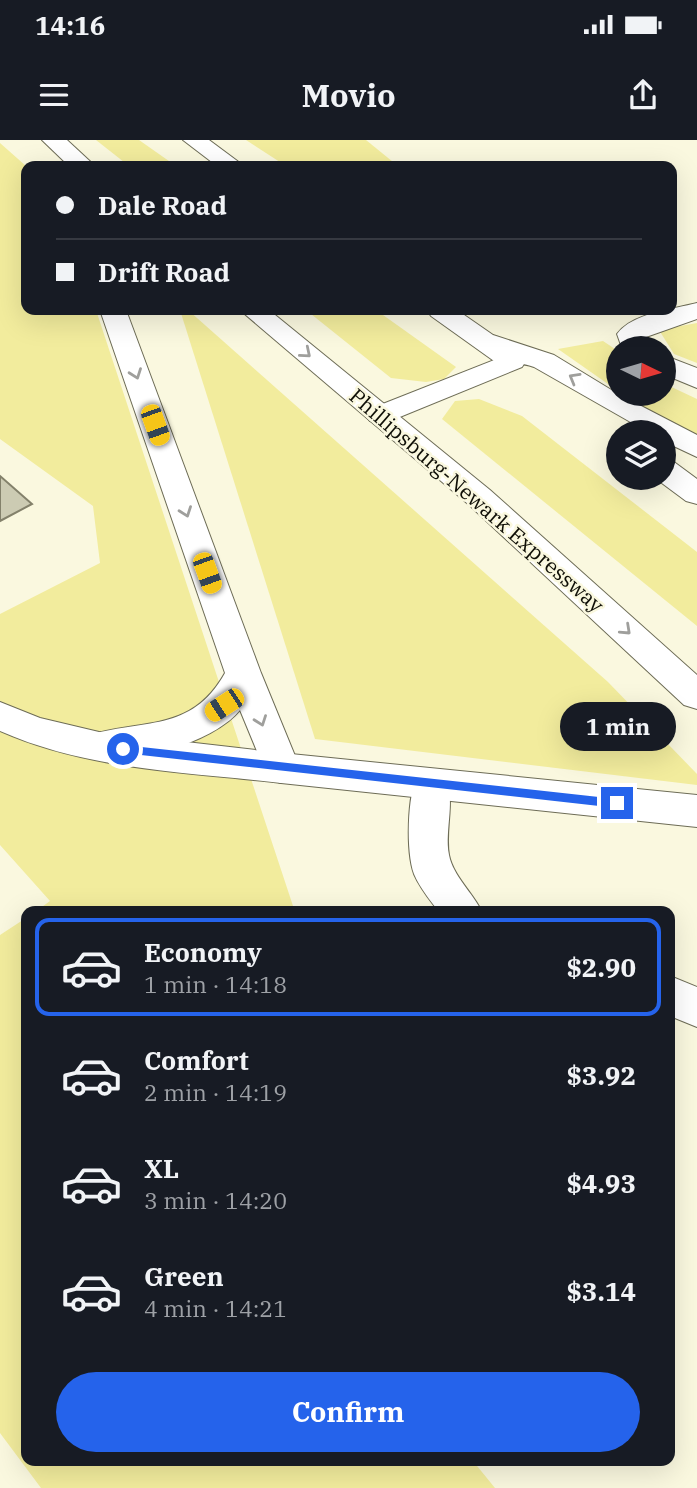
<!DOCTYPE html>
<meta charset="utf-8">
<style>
body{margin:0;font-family:"IBM Plex Serif",serif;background:#242831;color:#f1f3f6;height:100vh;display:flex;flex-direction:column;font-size:26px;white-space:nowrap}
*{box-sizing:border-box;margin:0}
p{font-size:23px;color:#9ea1a6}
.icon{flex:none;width:38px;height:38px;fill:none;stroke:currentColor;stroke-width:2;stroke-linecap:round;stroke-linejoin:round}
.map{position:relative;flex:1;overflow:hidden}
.side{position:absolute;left:21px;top:766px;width:654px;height:560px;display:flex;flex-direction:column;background:#171b24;border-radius:14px;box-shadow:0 7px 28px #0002}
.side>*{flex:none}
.guide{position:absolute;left:21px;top:21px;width:656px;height:154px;border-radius:14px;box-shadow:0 7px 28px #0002;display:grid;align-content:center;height:154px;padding:0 35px;background:#171b24}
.needle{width:46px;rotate:95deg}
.buttons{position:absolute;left:606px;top:196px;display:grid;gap:14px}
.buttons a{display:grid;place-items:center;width:70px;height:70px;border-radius:50%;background:#171b24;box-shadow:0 7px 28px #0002;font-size:35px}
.end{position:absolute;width:32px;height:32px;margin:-16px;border:9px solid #2563eb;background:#fff;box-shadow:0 0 0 4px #fff}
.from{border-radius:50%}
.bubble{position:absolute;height:49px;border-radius:24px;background:#171b24;box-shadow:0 7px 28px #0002;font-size:23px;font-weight:700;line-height:49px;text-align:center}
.car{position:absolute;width:21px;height:42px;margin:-21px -10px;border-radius:9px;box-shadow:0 0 5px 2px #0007;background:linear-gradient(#f5c518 24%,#345 0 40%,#f5c518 0 76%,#345 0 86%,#f5c518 0)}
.guide b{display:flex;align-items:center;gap:24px;height:66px;font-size:26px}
.guide b+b{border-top:2px solid #363941}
.guide i{width:18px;height:18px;background:#f1f3f6}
ul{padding:12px 0 0;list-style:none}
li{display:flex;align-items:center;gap:21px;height:98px;margin:0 14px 10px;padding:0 21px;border:4px solid transparent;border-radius:14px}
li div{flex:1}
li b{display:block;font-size:26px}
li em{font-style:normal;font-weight:700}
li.active{border-color:#2563eb}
li>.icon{width:63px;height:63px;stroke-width:1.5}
.button{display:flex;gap:14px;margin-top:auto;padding:14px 35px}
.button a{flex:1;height:80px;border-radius:42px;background:#2563eb;color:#fff;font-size:28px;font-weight:700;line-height:80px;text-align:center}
.status{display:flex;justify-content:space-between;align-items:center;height:49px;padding:0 35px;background:#171b24;direction:ltr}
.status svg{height:19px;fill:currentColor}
header{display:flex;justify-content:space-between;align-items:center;height:91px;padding:0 35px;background:#171b24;font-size:32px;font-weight:700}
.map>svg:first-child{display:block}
.green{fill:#f2ec9d}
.building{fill:#cccbb3;stroke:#83816b;stroke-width:2}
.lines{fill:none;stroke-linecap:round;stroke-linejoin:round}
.minor-casing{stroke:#6d6c56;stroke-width:2}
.major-casing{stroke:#6d6c56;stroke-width:2}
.highway-casing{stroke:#6d6c56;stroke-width:2}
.minor{fill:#fff;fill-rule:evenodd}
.major{fill:#fff;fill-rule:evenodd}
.highway{fill:#fff;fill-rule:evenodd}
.oneway{stroke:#9f9f9c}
.route{fill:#2563eb}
.labels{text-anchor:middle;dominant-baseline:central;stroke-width:5;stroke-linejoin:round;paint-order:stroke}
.street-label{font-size:21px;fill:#0f0f07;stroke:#faf8df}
</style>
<div class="status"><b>14:16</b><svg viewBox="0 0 49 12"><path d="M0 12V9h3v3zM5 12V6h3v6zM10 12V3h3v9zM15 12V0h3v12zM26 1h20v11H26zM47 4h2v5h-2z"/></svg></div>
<header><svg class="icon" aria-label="menu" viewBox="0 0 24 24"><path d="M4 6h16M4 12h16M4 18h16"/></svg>Movio<svg class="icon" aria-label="share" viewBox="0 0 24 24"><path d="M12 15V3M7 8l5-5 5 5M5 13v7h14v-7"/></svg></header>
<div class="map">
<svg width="697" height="1348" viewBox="0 0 697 1348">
<rect width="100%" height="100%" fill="#faf8df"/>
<g class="green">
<polygon points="96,0 139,0 176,26 129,26"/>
<polygon points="246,0 366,0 398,26 286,26"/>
<polygon points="0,3 26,26 26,170 96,170 295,772 35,772 50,761 0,705 0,474 100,423 93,366 0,299"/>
<polygon points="180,170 188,170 608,542 697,634 697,645 315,599"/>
<polygon points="306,170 376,170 456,227 444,239 426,242 391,238"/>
<polygon points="697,183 697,223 674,214 659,190"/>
<polygon points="603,201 618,211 618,251 558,209"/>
<polygon points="663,243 697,259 697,299 659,281 621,254 663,254"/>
<polygon points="479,259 522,276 697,412 697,486 442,279 455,261"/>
<polygon points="26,778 26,1321 473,1321 495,1348 41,1348 0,1293 0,795"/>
</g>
<polygon class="building" points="0,336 32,364 0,381"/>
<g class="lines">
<g class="minor-casing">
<g id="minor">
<path d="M697,163v16l-51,18 4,11h-28l-5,-14c15,-21 57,-25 80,-31z"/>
<polygon points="512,213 522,215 526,221 522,227 390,281 380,284 370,281 365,275 370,269"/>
<polygon points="663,215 697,228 697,248 663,234"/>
<path d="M0,562l40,16 59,14 182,21 13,5 6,10 -6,10 -13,5c-94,-11 -193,-13 -281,-52z"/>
<path d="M431,630l13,4c13,25 0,55 5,81 4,21 24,38 33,57h-43c-9,-12 -19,-24 -25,-38 -8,-22 -7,-79 4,-100z"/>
<polygon points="670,836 697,847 697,887 670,876"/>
</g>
</g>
<g class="major-casing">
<polygon id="major" points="281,613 697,655 697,687 281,643 268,638 262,628 268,618"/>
</g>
<g class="highway-casing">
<g id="highway">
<polygon points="42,0 67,0 95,26 69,26"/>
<polygon points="183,0 209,0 244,26 217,26"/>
<path d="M100,170h26l135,363 39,95 -6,10 -13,5 -13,-5 -28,-68c-26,33 -115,59 -154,46l-5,-10 5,-10c56,-18 105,-2 139,-63z"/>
<polygon points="240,170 269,170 490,350 697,535 697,569 684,565 468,364"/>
<path d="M427,170h30l36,25 61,20 64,39 79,41v22l-34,-16v-9h-15l-114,-65c-16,-6 -25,-2 -40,-6l-63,-45z"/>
<polygon points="663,319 674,322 697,339 697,364 686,361 655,338 663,338"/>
</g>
</g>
<use href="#minor" class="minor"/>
<use href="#major" class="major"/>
<use href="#highway" class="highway"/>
</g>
<defs><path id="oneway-chevron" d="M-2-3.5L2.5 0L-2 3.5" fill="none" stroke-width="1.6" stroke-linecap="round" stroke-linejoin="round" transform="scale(1.75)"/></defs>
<g class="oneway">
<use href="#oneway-chevron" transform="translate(306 213) rotate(40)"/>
<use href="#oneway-chevron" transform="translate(136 234) rotate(70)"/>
<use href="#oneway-chevron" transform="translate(574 238) rotate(-150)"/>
<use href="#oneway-chevron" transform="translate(186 372) rotate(70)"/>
<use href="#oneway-chevron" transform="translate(626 490) rotate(43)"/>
<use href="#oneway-chevron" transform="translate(261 581) rotate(70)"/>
</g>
<polygon class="route" points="123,605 617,659 623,663 617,668 123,613 118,609"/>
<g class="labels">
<g class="street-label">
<text transform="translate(477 360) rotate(41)">Phillipsburg-Newark Expressway</text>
</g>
</g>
</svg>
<div class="buttons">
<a><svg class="needle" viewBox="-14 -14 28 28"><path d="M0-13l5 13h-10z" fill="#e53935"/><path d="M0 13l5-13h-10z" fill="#9ea1a6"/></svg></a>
<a><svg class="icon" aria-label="layers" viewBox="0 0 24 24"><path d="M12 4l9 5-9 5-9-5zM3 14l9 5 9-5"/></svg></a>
</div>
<i class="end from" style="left:123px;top:609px"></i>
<i class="end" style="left:617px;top:663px"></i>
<div class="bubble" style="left:560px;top:562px;width:116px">1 min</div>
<i class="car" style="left:155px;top:285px;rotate:160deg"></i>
<i class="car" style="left:207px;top:433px;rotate:160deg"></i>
<i class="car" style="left:224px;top:565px;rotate:237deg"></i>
<div class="guide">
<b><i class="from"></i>Dale Road</b>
<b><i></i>Drift Road</b>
</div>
<section class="side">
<ul>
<li class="active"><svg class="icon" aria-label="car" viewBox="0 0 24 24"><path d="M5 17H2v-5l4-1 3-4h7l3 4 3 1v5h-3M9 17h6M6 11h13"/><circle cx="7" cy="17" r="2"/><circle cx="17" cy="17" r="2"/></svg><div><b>Economy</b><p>1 min · 14:18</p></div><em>$2.90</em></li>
<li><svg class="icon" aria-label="car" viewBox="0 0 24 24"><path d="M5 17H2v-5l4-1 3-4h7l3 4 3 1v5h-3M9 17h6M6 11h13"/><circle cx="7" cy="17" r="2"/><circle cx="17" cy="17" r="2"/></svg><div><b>Comfort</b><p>2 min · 14:19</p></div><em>$3.92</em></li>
<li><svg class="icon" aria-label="car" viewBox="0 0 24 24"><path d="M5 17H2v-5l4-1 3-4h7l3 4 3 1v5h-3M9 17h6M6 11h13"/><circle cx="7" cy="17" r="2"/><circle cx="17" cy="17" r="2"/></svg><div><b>XL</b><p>3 min · 14:20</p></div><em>$4.93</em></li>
<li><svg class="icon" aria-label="car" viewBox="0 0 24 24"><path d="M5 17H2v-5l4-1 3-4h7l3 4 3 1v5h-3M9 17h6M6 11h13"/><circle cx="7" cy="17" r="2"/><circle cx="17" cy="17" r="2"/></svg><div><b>Green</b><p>4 min · 14:21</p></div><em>$3.14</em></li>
</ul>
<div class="button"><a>Confirm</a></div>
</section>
</div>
